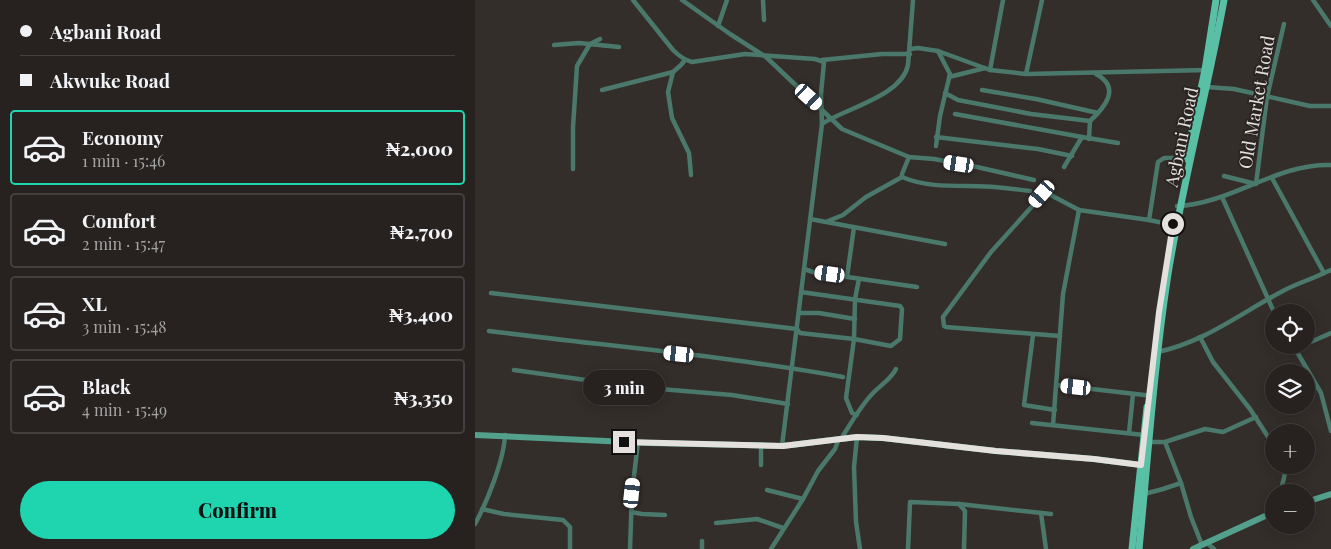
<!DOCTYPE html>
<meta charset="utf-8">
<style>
body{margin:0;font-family:"Playfair Display",serif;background:#2f2a29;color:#f1f3f6;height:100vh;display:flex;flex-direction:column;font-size:19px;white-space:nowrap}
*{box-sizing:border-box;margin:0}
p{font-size:16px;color:#a4a4a5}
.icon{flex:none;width:28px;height:28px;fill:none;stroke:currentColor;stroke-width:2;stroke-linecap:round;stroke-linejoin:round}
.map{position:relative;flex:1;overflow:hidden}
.sheet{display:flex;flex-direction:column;background:#272220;width:475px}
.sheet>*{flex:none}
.banner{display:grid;align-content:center;height:110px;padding:0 20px;background:#272220}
.controls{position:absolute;left:790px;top:304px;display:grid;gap:10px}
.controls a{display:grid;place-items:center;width:50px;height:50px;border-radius:50%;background:#272220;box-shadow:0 2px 12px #0003,0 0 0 1px #433f3e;font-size:25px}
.end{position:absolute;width:22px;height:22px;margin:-11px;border:6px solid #e4e0de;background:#111;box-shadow:0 0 0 2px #111}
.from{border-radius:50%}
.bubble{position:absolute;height:35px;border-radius:18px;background:#272220;box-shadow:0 2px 12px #0003,0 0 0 1px #433f3e;font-size:16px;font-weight:800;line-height:35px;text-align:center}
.car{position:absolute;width:15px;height:30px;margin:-15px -8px;border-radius:6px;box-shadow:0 0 4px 1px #0007;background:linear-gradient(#fff 24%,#345 0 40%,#fff 0 76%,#345 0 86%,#fff 0)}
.banner b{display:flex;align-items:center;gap:18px;height:48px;font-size:19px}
.banner b+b{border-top:1px solid #433f3e}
.banner i{width:12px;height:12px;background:#f1f3f6}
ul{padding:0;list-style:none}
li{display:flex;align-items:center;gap:15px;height:75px;margin:0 10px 8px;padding:0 10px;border:2px solid #433f3e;border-radius:5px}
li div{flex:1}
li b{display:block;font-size:19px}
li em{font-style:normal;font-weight:800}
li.selected{border-color:#1fd5b0}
li>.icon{width:45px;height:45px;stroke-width:1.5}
.action{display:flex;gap:10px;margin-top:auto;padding:10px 20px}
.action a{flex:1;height:58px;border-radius:30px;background:#1fd5b0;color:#111;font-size:20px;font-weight:800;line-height:58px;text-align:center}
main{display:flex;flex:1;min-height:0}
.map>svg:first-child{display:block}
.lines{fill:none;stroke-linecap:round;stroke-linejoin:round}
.street{stroke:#4a786b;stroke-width:4.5}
.secondary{stroke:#53a18c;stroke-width:6}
.primary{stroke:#59c0a5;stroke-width:7}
.route{stroke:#e4e0de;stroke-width:6}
.labels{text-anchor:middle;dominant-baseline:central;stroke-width:4;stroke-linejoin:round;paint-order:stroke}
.street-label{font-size:18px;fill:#e4e0de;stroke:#2a2522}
</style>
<main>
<section class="sheet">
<div class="banner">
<b><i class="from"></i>Agbani Road</b>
<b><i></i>Akwuke Road</b>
</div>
<ul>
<li class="selected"><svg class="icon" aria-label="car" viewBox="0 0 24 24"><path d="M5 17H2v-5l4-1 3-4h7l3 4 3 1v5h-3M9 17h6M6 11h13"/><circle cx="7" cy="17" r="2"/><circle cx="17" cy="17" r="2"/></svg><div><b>Economy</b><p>1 min · 15:46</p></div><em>₦2,000</em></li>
<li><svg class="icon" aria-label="car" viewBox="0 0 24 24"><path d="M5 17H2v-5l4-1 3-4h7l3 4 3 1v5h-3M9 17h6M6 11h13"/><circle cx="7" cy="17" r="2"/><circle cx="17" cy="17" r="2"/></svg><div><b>Comfort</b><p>2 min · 15:47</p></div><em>₦2,700</em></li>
<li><svg class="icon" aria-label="car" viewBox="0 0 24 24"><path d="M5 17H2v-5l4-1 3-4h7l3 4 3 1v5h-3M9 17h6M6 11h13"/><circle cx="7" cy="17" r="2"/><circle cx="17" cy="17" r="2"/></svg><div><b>XL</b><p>3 min · 15:48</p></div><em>₦3,400</em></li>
<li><svg class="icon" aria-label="car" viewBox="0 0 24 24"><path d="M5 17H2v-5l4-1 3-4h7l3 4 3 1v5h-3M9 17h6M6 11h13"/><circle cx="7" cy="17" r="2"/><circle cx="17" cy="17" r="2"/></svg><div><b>Black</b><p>4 min · 15:49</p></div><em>₦3,350</em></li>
</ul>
<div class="action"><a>Confirm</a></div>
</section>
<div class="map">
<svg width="856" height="549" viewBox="0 0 856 549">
<rect width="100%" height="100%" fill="#342e2b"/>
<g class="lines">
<g class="street">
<path d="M158,0l40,50c6,6 11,10 19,12l53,-8 70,5 9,3 -3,32 1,30 -40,322"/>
<polyline points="207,0 255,34 291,57 367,129 434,157"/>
<polyline points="288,0 289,20"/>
<polyline points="838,0 856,26"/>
<polyline points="243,26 252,0"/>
<polyline points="79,45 104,43 144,47"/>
<polyline points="435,49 443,48 463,51 515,70 551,74 732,70"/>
<polyline points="347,60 407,54 435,54"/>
<polyline points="515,70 528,0"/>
<polyline points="198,72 193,92 197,118 214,153 216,175"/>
<polyline points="551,74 567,0"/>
<polyline points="474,77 510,68"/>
<polyline points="732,87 759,89 835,106 856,106"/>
<polyline points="127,90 198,72 206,65 210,60"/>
<polyline points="507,90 561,99 623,113"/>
<polyline points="470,93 483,100 556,114 615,121"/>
<polyline points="480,114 607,137"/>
<path d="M347,124c24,-16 80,-28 86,-59l5,-65"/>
<polyline points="461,137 563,149 597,156"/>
<path d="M614,139l1,-18c14,-13 32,-33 6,-47"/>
<polyline points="461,146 465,116 475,74 463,51"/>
<polyline points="589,167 607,137 643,143"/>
<polyline points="98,169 98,127 102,66 115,44 125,39"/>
<polyline points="749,176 781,184 792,97 809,24"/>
<polyline points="427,177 427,174 434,157 459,159 502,167 559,180"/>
<polyline points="747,197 799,312"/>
<path d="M702,206c54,-2 100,-43 154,-41"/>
<polyline points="335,219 470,244"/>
<polyline points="674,220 683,162 689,158 711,158"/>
<path d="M353,221l15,-6 23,-18 36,-20c21,9 43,9 65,9 21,0 42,2 63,5"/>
<polyline points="329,269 338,272 442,287"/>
<polyline points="849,273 856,270"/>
<polyline points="372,277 379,227"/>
<polyline points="16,293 322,329 325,333 379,339 416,346 425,339 427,309 425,306 326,292"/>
<polyline points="324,313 344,313 380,319"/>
<path d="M14,331c118,15 237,25 354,46"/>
<polyline points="558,335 549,405 580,410"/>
<polyline points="585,336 471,327 469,326 468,317 516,252 570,192 604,210 674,220 703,226"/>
<polyline points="725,337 738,362 775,409 799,446"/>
<polyline points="831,344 856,333"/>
<polyline points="818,345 846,393 856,431"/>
<path d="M682,352c46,-9 84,-39 124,-60 14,-8 29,-12 43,-19l-52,-95"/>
<polyline points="39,370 161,387 257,395 313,404"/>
<polyline points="582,385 678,396"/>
<polyline points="382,415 377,413 371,398 379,339 380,299 384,279"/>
<polyline points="557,423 669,435"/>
<polyline points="578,425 588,294 604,210"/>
<polyline points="654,433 658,394"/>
<polyline points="382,437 379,467 381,522 385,549"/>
<path d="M366,439c10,-16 20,-34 33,-47 8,-8 17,-13 22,-23"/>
<polyline points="673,442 690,442 730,429 748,432 781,417"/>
<polyline points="690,442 706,483 716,517 727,545"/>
<polyline points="286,465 286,445"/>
<polyline points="292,490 328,499"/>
<polyline points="807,492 807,486 812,465"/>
<polyline points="669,494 688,489 706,483"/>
<polyline points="484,504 490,511 489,549"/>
<polyline points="7,509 29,514 88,520 95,527 95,549"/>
<polyline points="156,512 167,514 190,515"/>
<polyline points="566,513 571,549"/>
<polyline points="241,523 282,519 308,528"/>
<path d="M0,524c12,-22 29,-64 30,-89"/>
<polyline points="227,541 227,549"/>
<polyline points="732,543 739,549"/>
<polyline points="155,549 157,493 163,442"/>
<polyline points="296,549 328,499 343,471 360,449 363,441"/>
<polyline points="433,549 435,502 484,504 576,514"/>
</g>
<g class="secondary">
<polyline points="0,435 174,443 307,446 382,437 408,438 521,451 619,459 666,465"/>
<polyline points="831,502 856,494"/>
<polyline points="718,549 799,512"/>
</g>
<g class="primary">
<polyline points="711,159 730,70 741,0"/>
<polyline points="657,549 672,407"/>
<path d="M664,549c9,-92 15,-184 29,-275 15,-92 39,-182 56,-274"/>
</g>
</g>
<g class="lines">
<polyline class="route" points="149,442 308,446 382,437 408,438 521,451 619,459 666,465 684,312 698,224"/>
</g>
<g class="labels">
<g class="street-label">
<text transform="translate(781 102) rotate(-80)">Old Market Road</text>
<text transform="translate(706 137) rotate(-78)">Agbani Road</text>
</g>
</g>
</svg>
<div class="controls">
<a><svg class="icon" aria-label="locate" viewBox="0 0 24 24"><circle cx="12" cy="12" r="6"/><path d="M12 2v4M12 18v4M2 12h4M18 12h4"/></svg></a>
<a><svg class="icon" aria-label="layers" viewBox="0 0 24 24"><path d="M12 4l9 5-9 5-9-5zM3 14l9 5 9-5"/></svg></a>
<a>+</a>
<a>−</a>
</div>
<i class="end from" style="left:698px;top:224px"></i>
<i class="end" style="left:149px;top:442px"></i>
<div class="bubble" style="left:108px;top:370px;width:82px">3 min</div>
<i class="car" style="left:334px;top:97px;rotate:132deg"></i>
<i class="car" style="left:484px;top:164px;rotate:279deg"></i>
<i class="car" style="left:567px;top:194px;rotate:221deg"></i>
<i class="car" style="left:355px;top:274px;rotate:278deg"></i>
<i class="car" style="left:204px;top:354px;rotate:276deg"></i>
<i class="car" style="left:601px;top:387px;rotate:276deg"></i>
<i class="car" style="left:157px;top:493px;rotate:6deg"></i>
</div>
</main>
